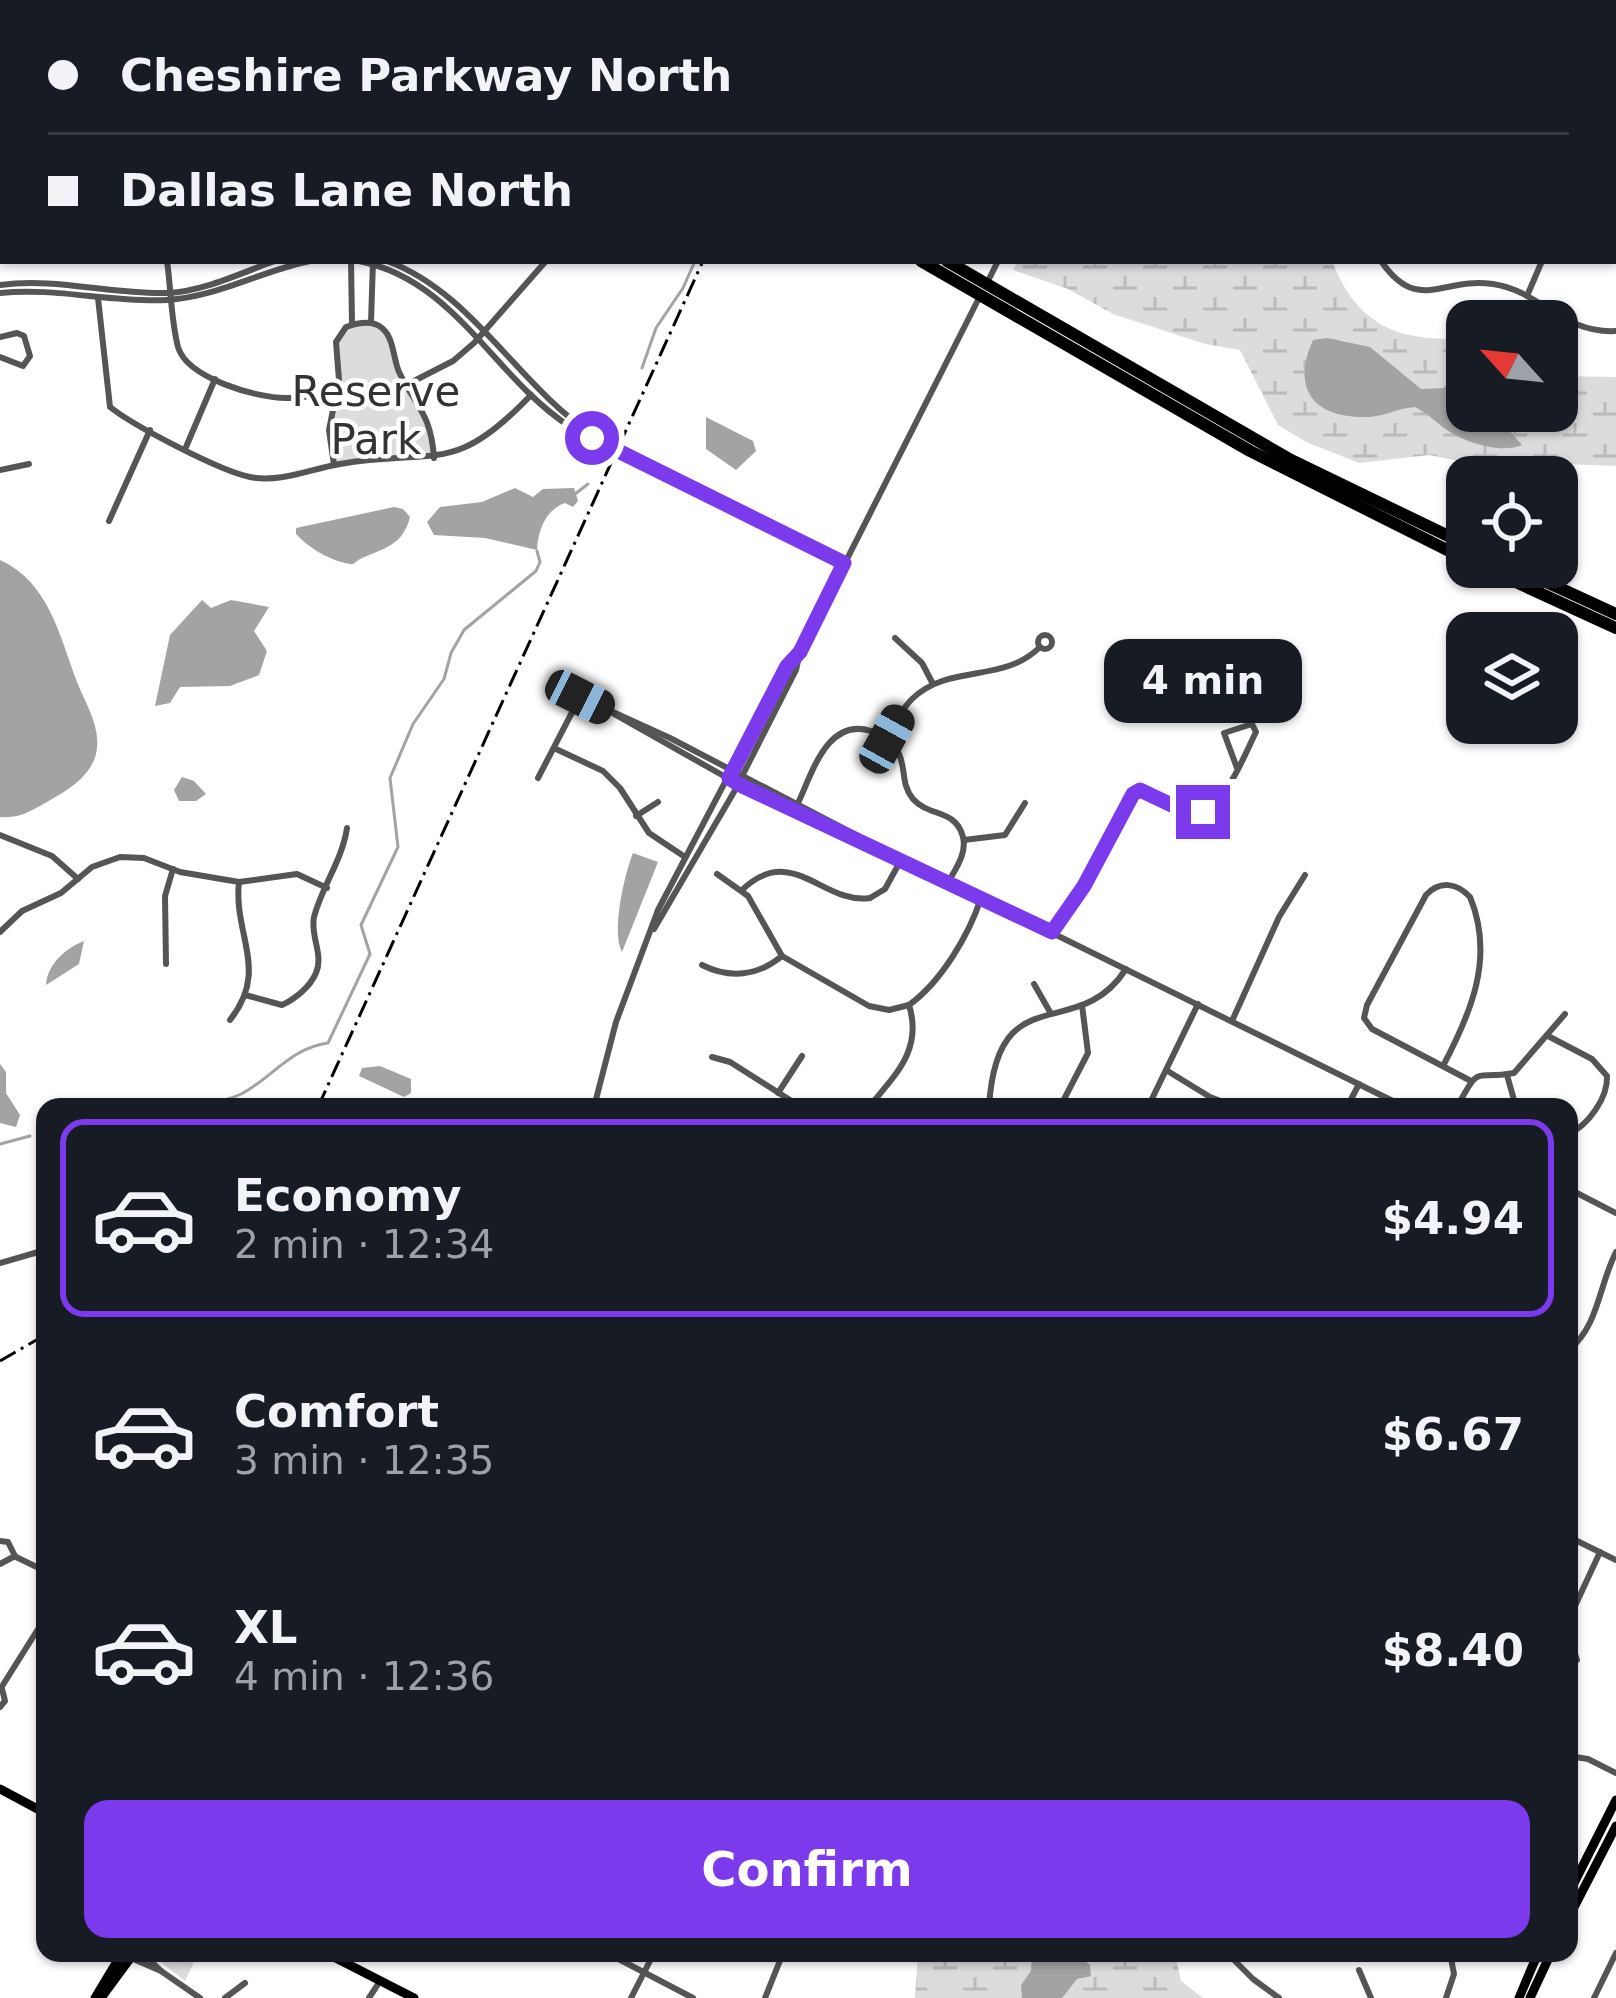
<!DOCTYPE html>
<meta charset="utf-8">
<style>
body{margin:0;font-family:"DejaVu Sans",sans-serif;background:#20242c;color:#f1f3f6;height:100vh;display:flex;flex-direction:column;font-size:45px;white-space:nowrap}
*{box-sizing:border-box;margin:0}
p{font-size:39px;color:#9ea1a6}
.icon{flex:none;width:66px;height:66px;fill:none;stroke:currentColor;stroke-width:2;stroke-linecap:round;stroke-linejoin:round}
.map{position:relative;flex:1;overflow:hidden}
.side{position:absolute;left:36px;top:1098px;width:1542px;height:864px;display:flex;flex-direction:column;background:#171b24;border-radius:24px;box-shadow:0 3px 9px #0004}
.side>*{flex:none}
.banner{position:absolute;left:0px;top:0px;width:1617px;height:264px;box-shadow:0 3px 9px #0004;display:grid;align-content:center;height:264px;padding:0 48px;background:#171b24}
.needle{width:78px;rotate:297deg}
.controls{position:absolute;left:1446px;top:300px;display:grid;gap:24px}
.controls a{display:grid;place-items:center;width:132px;height:132px;border-radius:24px;background:#171b24;box-shadow:0 3px 9px #0004;font-size:60px}
.end{position:absolute;width:54px;height:54px;margin:-27px;border:15px solid #7c3aed;background:#fff;box-shadow:0 0 0 6px #fff}
.from{border-radius:50%}
.bubble{position:absolute;height:84px;border-radius:24px;background:#171b24;box-shadow:0 3px 9px #0004;font-size:39px;font-weight:800;line-height:84px;text-align:center}
.car{position:absolute;width:36px;height:72px;margin:-36px -18px;border-radius:15px;box-shadow:0 0 9px 3px #0007;background:linear-gradient(#222 24%,#8ab4d8 0 40%,#222 0 76%,#8ab4d8 0 86%,#222 0)}
.banner b{display:flex;align-items:center;gap:42px;height:114px;font-size:45px}
.banner b+b{border-top:3px solid #363941}
.banner i{width:30px;height:30px;background:#f1f3f6}
ul{padding:21px 0 0;list-style:none}
li{display:flex;align-items:center;gap:36px;height:198px;margin:0 24px 18px;padding:0 24px;border:6px solid transparent;border-radius:24px}
li div{flex:1}
li b{display:block;font-size:45px}
li em{font-style:normal;font-weight:800}
li.selected{border-color:#7c3aed}
li>.icon{width:108px;height:108px;stroke-width:1.5}
.cta{display:flex;gap:24px;margin-top:auto;padding:24px 48px}
.cta a{flex:1;height:138px;border-radius:24px;background:#7c3aed;color:#fff;font-size:48px;font-weight:800;line-height:138px;text-align:center}
.map>svg:first-child{display:block}
.wetland{fill:url(#wetland-marsh)}
.park{fill:#dcdcdc}
.water{fill:#a3a3a3}
.lines{fill:none;stroke-linecap:round;stroke-linejoin:round}
.stream{stroke:#a3a3a3;stroke-width:3}
.minor{stroke:#555;stroke-width:6}
.major{stroke:#000;stroke-width:9}
.highway{stroke:#000;stroke-width:12}
.rail{stroke:#000;stroke-width:3;stroke-dasharray:18 6 3 6;stroke-linecap:butt}
.route{stroke:#7c3aed;stroke-width:15}
.labels{text-anchor:middle;dominant-baseline:central;stroke-width:9;stroke-linejoin:round;paint-order:stroke}
.park-label{font-size:42px;fill:#333;stroke:#fff}
</style>
<div class="map">
<svg width="1616" height="1998" viewBox="0 0 1616 1998">
<defs>
<pattern id="wetland-marsh" width="20" height="14" patternUnits="userSpaceOnUse" patternTransform="scale(3)"><rect width="20" height="14" fill="#dcdcdc"/><path d="M1 5h8M5 5V1M11 12h8M15 12V8" fill="none" stroke="#bbb"/></pattern>
</defs>
<rect width="100%" height="100%" fill="#fff"/>
<g class="wetland">
<polygon points="702,0 948,0 949,3 702,3"/>
<path d="M1018,261h314c25,65 68,82 135,77v73h90v-35l59,1v89l-76,-3 -29,8 -82,-16 -70,8 -53,-21 -28,-17 -38,-75 -35,-6 -92,-30 -45,-25 -55,-19z"/>
<polygon points="918,1953 1175,1953 1181,1981 1203,1998 915,1998"/>
</g>
<g class="park">
<path d="M356,323l27,5c17,46 40,76 51,124l-100,13c-6,-44 5,-85 5,-130z"/>
<polygon points="149,1953 198,1953 185,1981"/>
</g>
<g class="water">
<path d="M1327,338l43,9 51,42 23,-1 11,-19 12,-6v48h41v18l14,16c-20,9 -56,-2 -75,-15 -11,-7 -19,-17 -32,-23 -16,1 -30,9 -46,10 -53,2 -79,-26 -56,-77z"/>
<polygon points="706,417 753,441 756,451 736,470 706,449"/>
<path d="M515,488l18,9 10,-8 31,-1 4,13 -5,6 -8,-4c-20,7 -27,28 -28,47l-52,-12 -51,-3 -7,-13 13,-15 42,-5z"/>
<path d="M394,507l9,2 7,8c-7,28 -25,31 -48,41 -10,5 -6,8 -17,5 -18,-4 -37,-16 -49,-29v-6z"/>
<path d="M0,560c49,22 60,77 77,122 9,23 25,46 19,72 -5,21 -26,35 -44,45 -18,10 -31,20 -52,18z"/>
<polygon points="202,600 211,608 231,600 269,607 254,631 267,651 259,675 230,686 180,687 170,703 155,706 170,635"/>
<polygon points="182,777 194,781 206,794 196,801 179,801 174,790"/>
<path d="M633,853l25,9 -36,90c-11,-19 2,-77 11,-99z"/>
<path d="M84,941l-5,23 -33,21c1,-21 20,-37 38,-44z"/>
<polygon points="0,1064 6,1072 6,1093 20,1115 16,1127 0,1123"/>
<polygon points="380,1066 411,1079 411,1093 404,1097 359,1076 362,1068"/>
<polygon points="1032,1953 1074,1953 1090,1965 1091,1976 1077,1979 1062,1998 1022,1998 1021,1985 1031,1971"/>
</g>
<g class="lines">
<g class="stream">
<polyline points="782,3 783,0"/>
<polyline points="642,368 656,328 683,288 695,261"/>
<polyline points="575,494 588,484"/>
<path d="M202,1107c13,-6 27,-7 39,-13 30,-15 49,-46 87,-51l42,-89 -9,-29 37,-78 -8,-69 23,-54 31,-45 7,-26 13,-23 72,-59 4,-9 -3,-11"/>
<polyline points="39,1135 45,1135"/>
<polyline points="0,1144 30,1136"/>
</g>
<g class="minor">
<polyline points="45,0 54,3"/>
<polyline points="1612,0 1616,2"/>
<polyline points="204,3 205,0"/>
<polyline points="1123,3 1125,0"/>
<polyline points="1135,3 1136,0"/>
<polyline points="1447,3 1449,0"/>
<polyline points="1544,3 1546,0"/>
<path d="M167,261c4,28 4,59 11,86 9,31 78,51 108,51 16,0 31,-4 47,-2"/>
<polyline points="351,261 352,323"/>
<path d="M359,261c96,19 134,115 210,165l275,137"/>
<path d="M387,261c87,32 131,126 208,175"/>
<path d="M1381,261c37,54 62,15 112,23 48,7 69,50 123,47"/>
<path d="M0,285c56,-8 112,10 168,8 37,-2 72,-20 107,-32"/>
<polyline points="986,285 998,261"/>
<path d="M0,293c56,-6 111,10 167,7 50,-3 94,-29 143,-39"/>
<polyline points="1527,296 1542,261"/>
<path d="M98,298l12,109c24,19 110,64 140,70 31,6 60,-8 90,-13 97,-16 114,12 191,-69"/>
<polyline points="371,322 373,261"/>
<polyline points="0,337 17,333 24,336 30,356 23,366 0,357"/>
<polyline points="408,384 453,361 474,343 546,261"/>
<polyline points="186,447 215,379"/>
<path d="M334,465l-5,-35 10,-50 -3,-38 10,-15c11,-4 26,-8 36,1 12,10 11,30 17,44 17,35 32,41 35,86"/>
<polyline points="0,470 29,464"/>
<polyline points="109,521 150,430"/>
<circle cx="1045" cy="642" r="7"/>
<polyline points="895,638 922,663 933,684"/>
<polyline points="564,680 580,697 670,738 902,859 1405,1107"/>
<polyline points="614,714 738,784 874,850 902,859"/>
<path d="M887,739c7,-14 14,-29 25,-40 37,-36 91,-15 128,-52"/>
<polyline points="556,749 603,771 620,788 649,833 685,857"/>
<polyline points="538,778 580,697"/>
<path d="M798,803c14,-29 29,-86 73,-72 12,3 23,12 28,23 7,15 2,31 14,45 16,18 43,10 50,38 4,16 -7,31 -14,44"/>
<polyline points="636,816 658,802"/>
<polyline points="0,835 52,856 78,879"/>
<polyline points="964,840 1005,835 1025,803"/>
<polyline points="717,874 748,896 782,956 869,1006 889,1010 909,1005"/>
<path d="M742,890c50,-48 81,15 128,8"/>
<polyline points="870,898 885,889 901,860"/>
<polyline points="654,929 734,792 796,670 800,652 980,296"/>
<polyline points="0,932 22,911 61,893 92,867 120,857 144,858 180,872 239,882 297,874 327,888"/>
<path d="M1052,932l32,-46 49,-92 7,-4 38,18 25,4c26,-15 40,-54 53,-80l-4,-8 -28,9 13,35"/>
<polyline points="166,964 165,896 173,869"/>
<path d="M702,965c28,14 56,11 80,-9"/>
<polyline points="1034,984 1050,1012"/>
<path d="M245,995l37,10c13,-6 28,-18 34,-32 8,-18 -6,-37 -2,-56 8,-31 28,-56 33,-89"/>
<path d="M230,1020c40,-50 3,-85 9,-138"/>
<polyline points="1232,1021 1279,917 1305,875"/>
<path d="M1548,1036l44,23 15,17c1,22 -19,49 -38,58"/>
<polyline points="712,1057 730,1062 801,1107"/>
<path d="M1443,1066c28,-53 52,-109 27,-169 -13,-14 -30,-17 -44,-2l-59,110 -3,13 8,11 99,52"/>
<polyline points="1166,1070 1210,1097 1236,1107"/>
<polyline points="1507,1075 1516,1107"/>
<polyline points="778,1093 802,1056"/>
<polyline points="966,1106 989,1106"/>
<polyline points="594,1107 616,1022 658,910 786,666 798,654"/>
<path d="M869,1107c26,-32 54,-57 40,-102 32,-23 60,-70 72,-107"/>
<path d="M989,1107c8,-133 88,-62 137,-138"/>
<polyline points="1060,1107 1088,1053 1082,1005"/>
<polyline points="1148,1107 1198,1004"/>
<polyline points="1347,1107 1359,1084"/>
<path d="M1457,1107c24,-45 16,-26 57,-34l51,-59"/>
<polyline points="1569,1189 1616,1213"/>
<polyline points="0,1263 45,1250"/>
<path d="M1569,1350c30,-25 30,-65 47,-98"/>
<polyline points="1569,1537 1616,1560"/>
<polyline points="0,1541 8,1542 15,1556 0,1564"/>
<polyline points="16,1557 45,1571"/>
<polyline points="1569,1619 1600,1552"/>
<polyline points="1569,1636 1577,1660"/>
<polyline points="1,1688 45,1618"/>
<polyline points="0,1707 5,1701 2,1689"/>
<polyline points="1569,1756 1588,1759 1616,1773"/>
<polyline points="143,1953 161,1971"/>
<polyline points="607,1953 693,1998"/>
<polyline points="1227,1953 1253,1979 1279,1998"/>
<polyline points="131,1958 161,1971 200,1998"/>
<polyline points="1359,1970 1371,1998"/>
<polyline points="225,1998 245,1983"/>
<polyline points="369,1998 380,1981"/>
<polyline points="631,1998 654,1953"/>
<polyline points="765,1998 783,1953"/>
<polyline points="1446,1998 1454,1974 1450,1953"/>
<polyline points="1594,1998 1616,1953"/>
</g>
<g class="major">
<polyline points="1263,0 1268,3"/>
<polyline points="1285,0 1290,3"/>
<polyline points="1614,176 1616,177"/>
<polyline points="0,1789 45,1813"/>
<polyline points="1569,1893 1616,1800"/>
<polyline points="1569,1917 1616,1826"/>
<polyline points="326,1953 414,1998"/>
<polyline points="95,1998 122,1953"/>
<polyline points="101,1998 134,1953"/>
<polyline points="1519,1998 1538,1953"/>
<polyline points="1530,1998 1551,1953"/>
</g>
<g class="highway">
<polyline points="472,0 478,3"/>
<polyline points="496,0 501,3"/>
<polyline points="921,261 1250,451 1467,560"/>
<polyline points="947,261 1291,460 1467,545"/>
<polyline points="1483,567 1616,628"/>
<polyline points="1514,567 1616,614"/>
</g>
<g class="rail">
<polyline points="820,3 821,0"/>
<polyline points="318,1107 703,261"/>
<polyline points="0,1361 45,1335"/>
</g>
</g>
<g class="lines">
<polyline class="route" points="592,438 844,563 800,652 787,666 729,778 738,784 1052,932 1084,886 1133,794 1140,790 1178,808 1203,812"/>
</g>
<g class="labels">
<g class="park-label">
<text x="376" y="391">Reserve<tspan x="376" dy="48">Park</tspan></text>
</g>
</g>
</svg>
<div class="controls">
<a><svg class="needle" viewBox="-14 -14 28 28"><path d="M0-13l5 13h-10z" fill="#e53935"/><path d="M0 13l5-13h-10z" fill="#9ea1a6"/></svg></a>
<a><svg class="icon" aria-label="locate" viewBox="0 0 24 24"><circle cx="12" cy="12" r="6"/><path d="M12 2v4M12 18v4M2 12h4M18 12h4"/></svg></a>
<a><svg class="icon" aria-label="layers" viewBox="0 0 24 24"><path d="M12 4l9 5-9 5-9-5zM3 14l9 5 9-5"/></svg></a>
</div>
<i class="end from" style="left:592px;top:438px"></i>
<i class="end" style="left:1203px;top:812px"></i>
<div class="bubble" style="left:1104px;top:639px;width:198px">4 min</div>
<i class="car" style="left:580px;top:697px;rotate:117deg"></i>
<i class="car" style="left:887px;top:739px;rotate:29deg"></i>
<div class="banner">
<b><i class="from"></i>Cheshire Parkway North</b>
<b><i></i>Dallas Lane North</b>
</div>
<section class="side">
<ul>
<li class="selected"><svg class="icon" aria-label="car" viewBox="0 0 24 24"><path d="M5 17H2v-5l4-1 3-4h7l3 4 3 1v5h-3M9 17h6M6 11h13"/><circle cx="7" cy="17" r="2"/><circle cx="17" cy="17" r="2"/></svg><div><b>Economy</b><p>2 min · 12:34</p></div><em>$4.94</em></li>
<li><svg class="icon" aria-label="car" viewBox="0 0 24 24"><path d="M5 17H2v-5l4-1 3-4h7l3 4 3 1v5h-3M9 17h6M6 11h13"/><circle cx="7" cy="17" r="2"/><circle cx="17" cy="17" r="2"/></svg><div><b>Comfort</b><p>3 min · 12:35</p></div><em>$6.67</em></li>
<li><svg class="icon" aria-label="car" viewBox="0 0 24 24"><path d="M5 17H2v-5l4-1 3-4h7l3 4 3 1v5h-3M9 17h6M6 11h13"/><circle cx="7" cy="17" r="2"/><circle cx="17" cy="17" r="2"/></svg><div><b>XL</b><p>4 min · 12:36</p></div><em>$8.40</em></li>
</ul>
<div class="cta"><a>Confirm</a></div>
</section>
</div>
